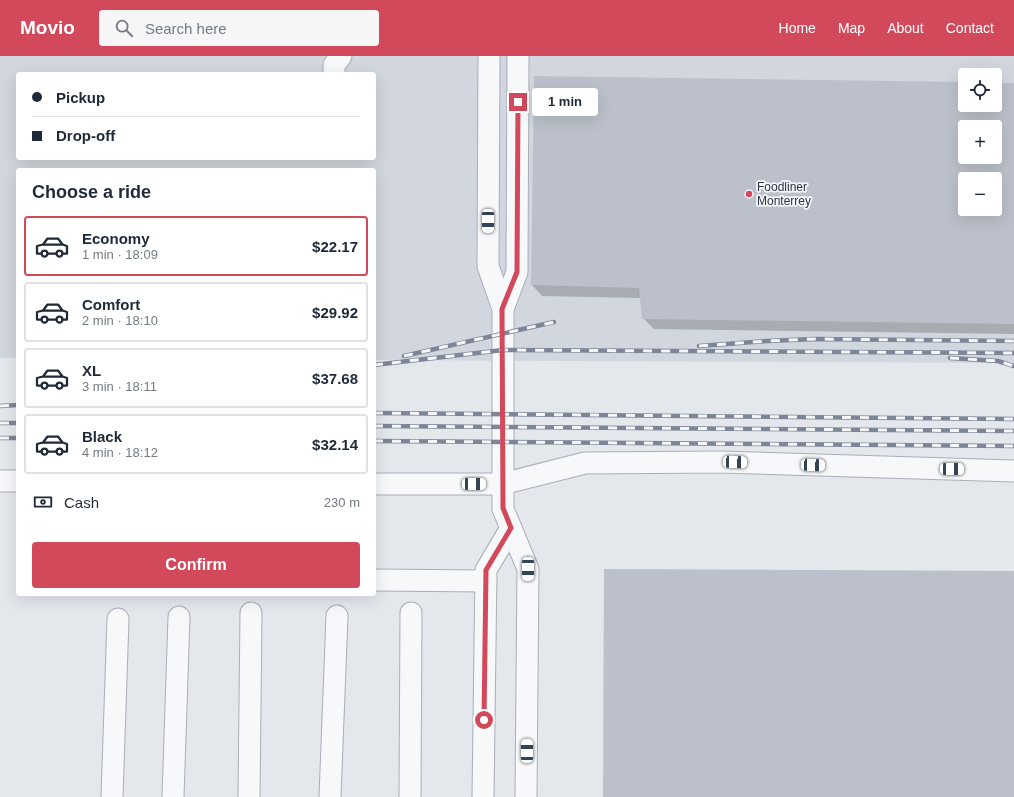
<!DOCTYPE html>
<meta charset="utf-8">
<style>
body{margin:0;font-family:Helvetica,sans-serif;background:#f6f6f7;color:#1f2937;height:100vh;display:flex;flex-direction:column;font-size:15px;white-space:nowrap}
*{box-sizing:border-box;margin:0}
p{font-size:13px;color:#747a83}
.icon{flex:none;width:22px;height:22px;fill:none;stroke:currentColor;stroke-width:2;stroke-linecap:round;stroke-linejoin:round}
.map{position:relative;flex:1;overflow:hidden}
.panel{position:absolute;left:16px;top:112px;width:360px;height:428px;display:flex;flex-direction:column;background:#fff;border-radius:4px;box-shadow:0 4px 16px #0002}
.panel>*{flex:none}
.top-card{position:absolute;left:16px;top:16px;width:360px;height:88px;border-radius:4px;box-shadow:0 4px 16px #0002;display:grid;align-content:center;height:88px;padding:0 16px;background:#fff}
.tools{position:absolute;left:958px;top:12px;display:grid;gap:8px}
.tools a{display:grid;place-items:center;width:44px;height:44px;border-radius:4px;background:#fff;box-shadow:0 4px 16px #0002;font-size:20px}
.end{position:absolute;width:18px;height:18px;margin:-9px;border:5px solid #d1495b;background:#fff;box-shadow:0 0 0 2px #fff}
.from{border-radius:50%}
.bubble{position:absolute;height:28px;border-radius:4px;background:#fff;box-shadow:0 4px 16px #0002;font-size:13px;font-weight:600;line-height:28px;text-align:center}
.car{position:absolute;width:12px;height:24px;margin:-12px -6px;border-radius:5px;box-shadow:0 0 3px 1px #0007;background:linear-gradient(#fff 24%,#345 0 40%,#fff 0 76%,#345 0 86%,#fff 0)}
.top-card b{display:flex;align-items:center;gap:14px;height:38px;font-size:15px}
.top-card b+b{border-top:1px solid #e0e1e3}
.top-card i{width:10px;height:10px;background:#1f2937}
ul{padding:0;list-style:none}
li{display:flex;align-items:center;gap:12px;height:60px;margin:0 8px 6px;padding:0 8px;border:2px solid #e0e1e3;border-radius:4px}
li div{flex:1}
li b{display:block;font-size:15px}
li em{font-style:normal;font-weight:600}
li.selected{border-color:#d1495b}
li>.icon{width:36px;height:36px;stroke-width:1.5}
h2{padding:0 16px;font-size:18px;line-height:48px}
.pay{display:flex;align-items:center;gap:10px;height:44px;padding:0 16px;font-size:15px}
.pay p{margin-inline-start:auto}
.action{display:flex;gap:8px;margin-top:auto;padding:8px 16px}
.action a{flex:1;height:46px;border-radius:4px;background:#d1495b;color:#fff;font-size:16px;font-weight:600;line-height:46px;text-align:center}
header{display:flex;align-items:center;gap:24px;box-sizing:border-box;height:56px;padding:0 20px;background:#d1495b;color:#fff}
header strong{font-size:19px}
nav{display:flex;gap:22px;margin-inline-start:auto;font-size:14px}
.search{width:280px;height:36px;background:#f6f6f7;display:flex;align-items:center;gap:10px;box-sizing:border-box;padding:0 14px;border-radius:4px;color:#747a83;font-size:15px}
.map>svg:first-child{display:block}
.built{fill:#d2d6de;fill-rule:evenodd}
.shadow{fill:#0003;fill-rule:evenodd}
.building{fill:#bbc0ca;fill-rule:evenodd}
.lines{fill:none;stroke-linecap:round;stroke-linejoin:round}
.minor-casing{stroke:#a9aeb7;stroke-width:23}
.minor{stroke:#f7f8fa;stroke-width:21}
.rail-casing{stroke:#7d8696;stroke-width:4.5}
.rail{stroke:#f4f6f9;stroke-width:3;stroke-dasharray:9;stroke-linecap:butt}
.route{stroke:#d1495b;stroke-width:5}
.poi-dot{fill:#d1495b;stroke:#f4f6f9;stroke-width:1.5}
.labels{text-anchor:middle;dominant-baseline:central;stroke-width:3.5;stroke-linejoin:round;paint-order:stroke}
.poi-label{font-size:12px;fill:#2b3445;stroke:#f4f6f9;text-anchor:start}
</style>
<header>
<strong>Movio</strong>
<div class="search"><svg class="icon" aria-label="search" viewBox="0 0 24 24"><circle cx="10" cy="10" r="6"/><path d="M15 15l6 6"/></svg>Search here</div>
<nav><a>Home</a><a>Map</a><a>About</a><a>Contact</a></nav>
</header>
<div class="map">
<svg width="1014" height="741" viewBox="0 0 1014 741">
<rect width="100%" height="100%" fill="#e4e7ec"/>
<path class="built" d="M0,0h1014v307l-640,-3v-190h-356v188h-18zM18,18h356v84h-356zM965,19h30v30h-30zM965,71h30v30h-30zM965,123h30v30h-30z"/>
<path class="shadow" d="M965,27v22h30v-21h19v250l-360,-5 -11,-11 -2,-20 -99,-2 -10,-11zM965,71h30v30h-30zM965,123h30v30h-30z"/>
<g class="building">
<path d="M534,20l431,6v23h30v-22h19v241l-372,-5 -3,-31 -108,-3zM965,71h30v30h-30zM965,123h30v30h-30z"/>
<polygon points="604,513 1014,515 1014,741 603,741"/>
</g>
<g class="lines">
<g class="minor-casing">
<g id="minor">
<polyline points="489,0 488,210 503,253 503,453 528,513 526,741"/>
<polyline points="334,18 334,9 341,0"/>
<polyline points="503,253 517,216 518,0"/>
<polyline points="0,425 18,425"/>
<polyline points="374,428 502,428 585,407 720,406 1014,415"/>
<polyline points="374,524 486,525"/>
<polyline points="112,741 118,563"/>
<polyline points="173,741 179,561"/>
<polyline points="249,741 251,557"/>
<polyline points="330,741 337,560"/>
<polyline points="410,741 411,557"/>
<polyline points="483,741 486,514 511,472"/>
</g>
</g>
<use href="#minor" class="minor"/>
<g class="rail-casing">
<g id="rail">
<polyline points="699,290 767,285 815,283 1014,285"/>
<polyline points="404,300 554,266"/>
<polyline points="950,302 998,305 1014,310"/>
<polyline points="374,309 503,294 1014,297"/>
<polyline points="0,350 18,349"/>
<polyline points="374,357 1014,363"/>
<polyline points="0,367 18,367"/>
<polyline points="374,370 1014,375"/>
<polyline points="0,382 18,382"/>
<polyline points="374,385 1014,390"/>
</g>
</g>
<use href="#rail" class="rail"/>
</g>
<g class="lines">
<polyline class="route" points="484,664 486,514 511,472 503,452 502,253 517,216 518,46"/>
</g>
<circle class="poi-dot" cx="749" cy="138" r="4"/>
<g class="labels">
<g class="poi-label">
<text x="757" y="131">Foodliner<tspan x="757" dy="14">Monterrey</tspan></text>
</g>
</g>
</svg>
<div class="tools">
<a><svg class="icon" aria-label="locate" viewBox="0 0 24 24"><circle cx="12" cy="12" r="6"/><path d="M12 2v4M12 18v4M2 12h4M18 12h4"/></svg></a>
<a>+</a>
<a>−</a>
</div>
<i class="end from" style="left:484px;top:664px"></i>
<i class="end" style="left:518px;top:46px"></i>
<div class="bubble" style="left:532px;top:32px;width:66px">1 min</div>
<i class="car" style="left:488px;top:165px;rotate:180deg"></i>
<i class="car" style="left:735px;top:406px;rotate:92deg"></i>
<i class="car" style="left:813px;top:409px;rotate:92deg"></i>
<i class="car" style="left:952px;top:413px;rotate:91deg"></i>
<i class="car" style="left:474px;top:428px;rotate:90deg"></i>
<i class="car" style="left:528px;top:513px;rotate:180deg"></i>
<i class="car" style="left:527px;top:695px;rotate:0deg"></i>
<div class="top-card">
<b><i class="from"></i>Pickup</b>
<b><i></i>Drop-off</b>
</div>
<section class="panel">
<h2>Choose a ride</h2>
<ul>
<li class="selected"><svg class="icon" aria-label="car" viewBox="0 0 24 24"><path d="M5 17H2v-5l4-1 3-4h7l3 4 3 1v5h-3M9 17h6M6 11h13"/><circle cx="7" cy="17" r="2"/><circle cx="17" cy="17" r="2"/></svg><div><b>Economy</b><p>1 min · 18:09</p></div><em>$22.17</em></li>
<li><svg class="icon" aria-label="car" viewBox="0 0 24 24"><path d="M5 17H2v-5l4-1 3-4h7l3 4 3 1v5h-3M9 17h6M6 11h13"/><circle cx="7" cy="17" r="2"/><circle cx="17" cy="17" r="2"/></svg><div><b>Comfort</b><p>2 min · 18:10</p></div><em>$29.92</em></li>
<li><svg class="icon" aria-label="car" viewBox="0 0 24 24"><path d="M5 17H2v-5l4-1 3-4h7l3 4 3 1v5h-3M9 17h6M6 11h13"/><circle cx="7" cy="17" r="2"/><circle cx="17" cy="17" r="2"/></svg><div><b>XL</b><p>3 min · 18:11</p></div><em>$37.68</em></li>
<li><svg class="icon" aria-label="car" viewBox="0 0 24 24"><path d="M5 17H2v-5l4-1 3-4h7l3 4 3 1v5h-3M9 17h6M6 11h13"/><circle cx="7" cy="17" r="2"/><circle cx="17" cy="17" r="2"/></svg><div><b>Black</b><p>4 min · 18:12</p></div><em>$32.14</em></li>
</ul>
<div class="pay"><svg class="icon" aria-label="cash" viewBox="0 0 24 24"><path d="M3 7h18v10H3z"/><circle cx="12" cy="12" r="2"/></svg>Cash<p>230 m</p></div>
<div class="action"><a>Confirm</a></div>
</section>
</div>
